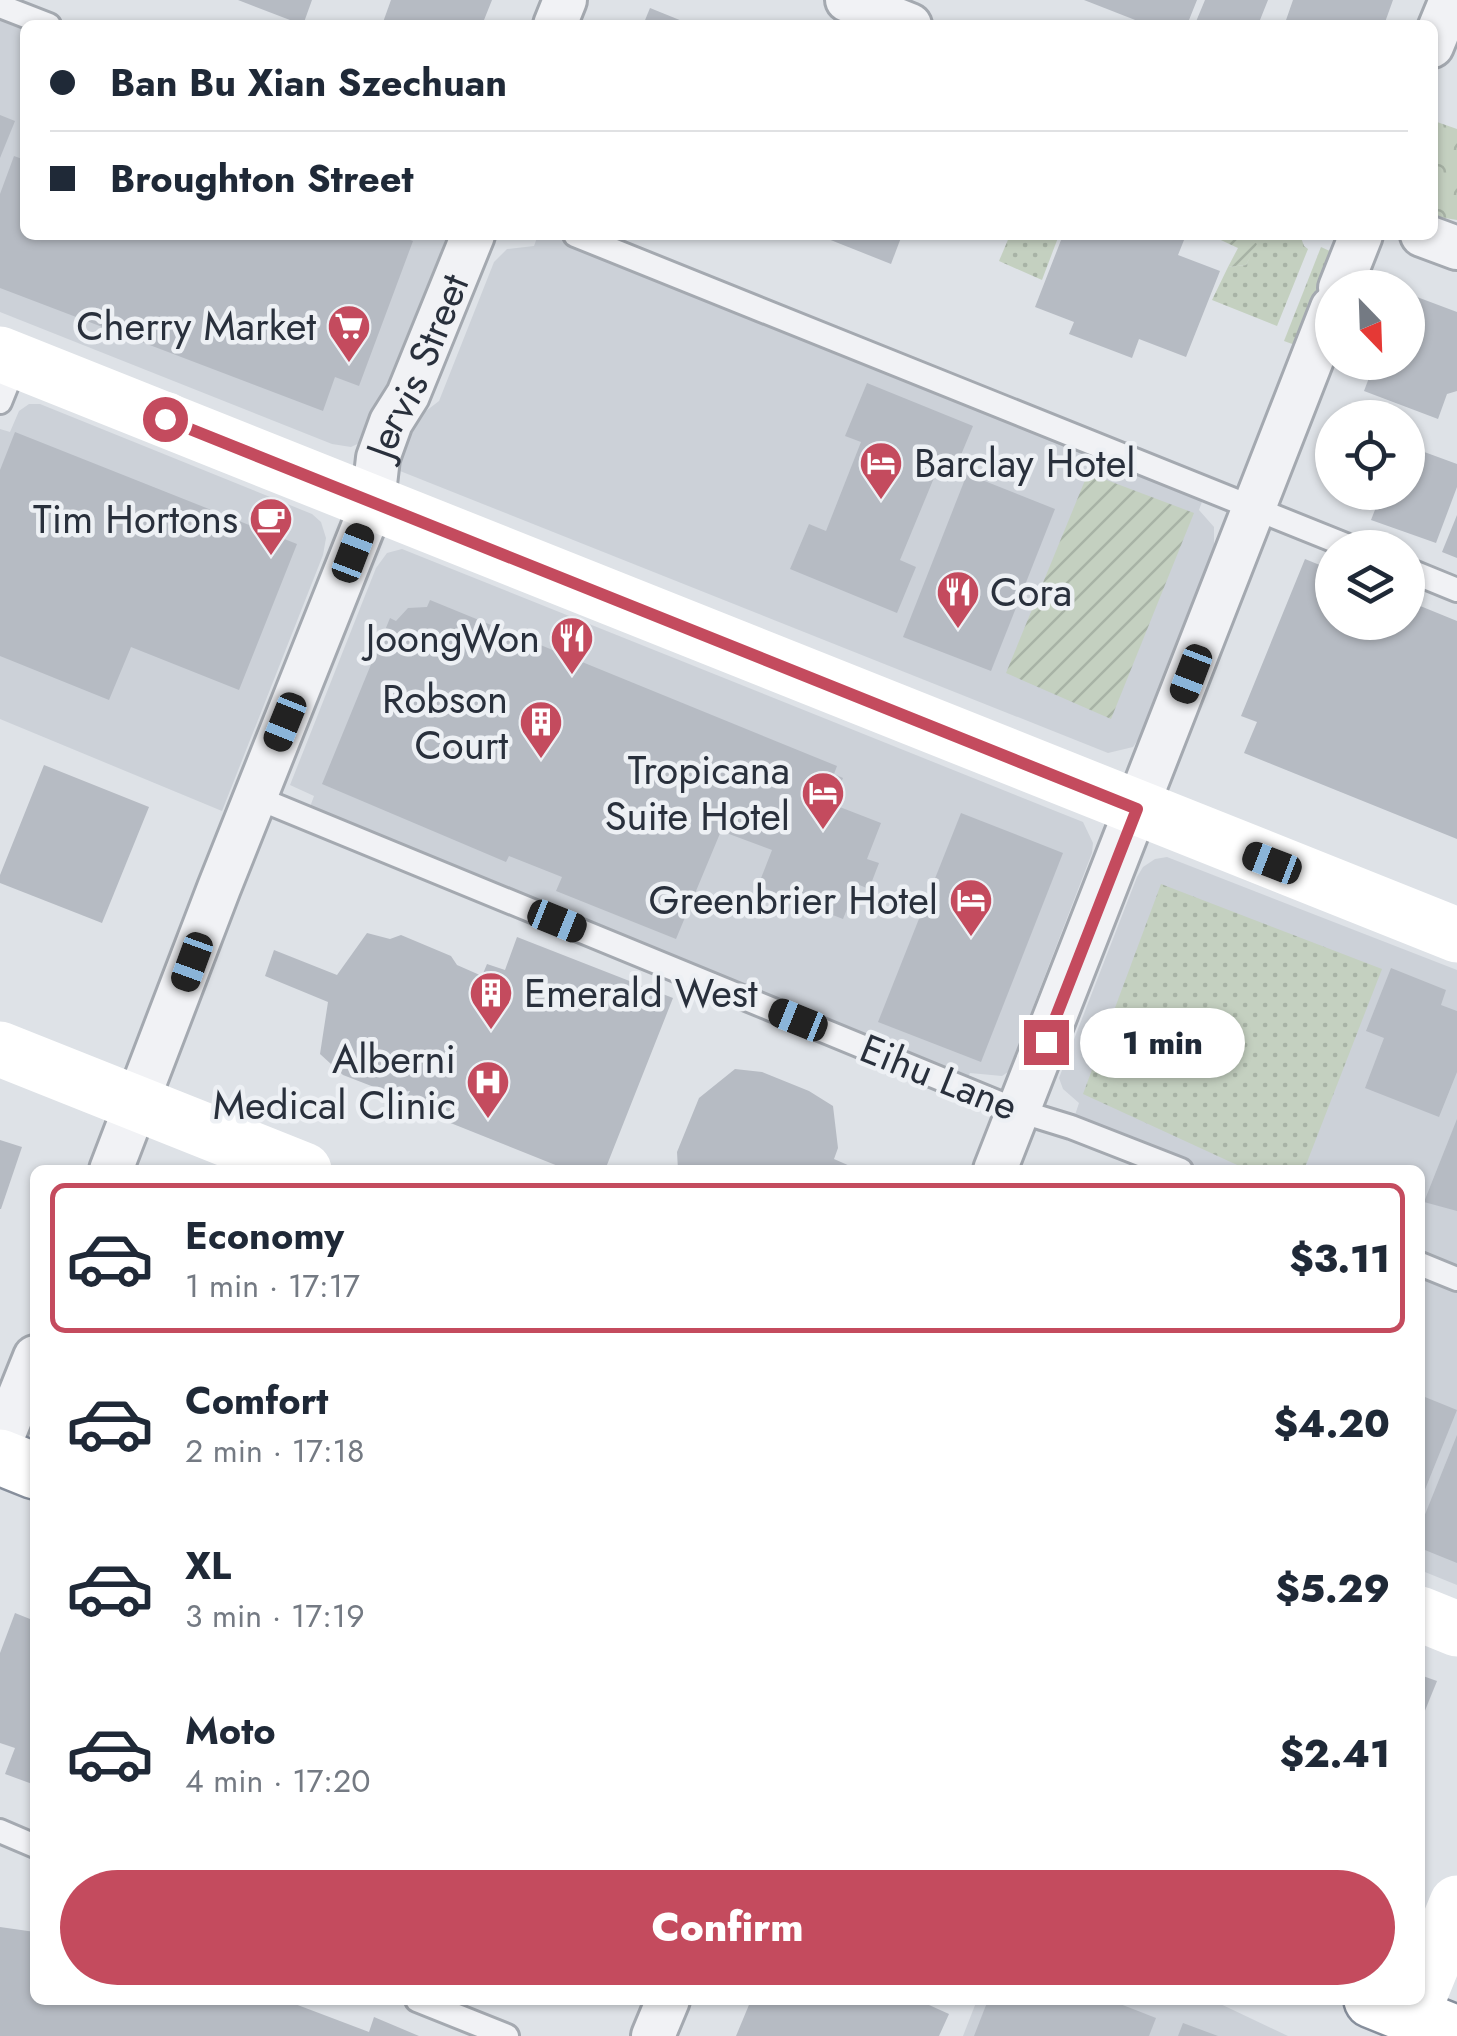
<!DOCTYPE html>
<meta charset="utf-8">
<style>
body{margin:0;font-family:Jost,sans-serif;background:#f2f2f3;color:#1f2937;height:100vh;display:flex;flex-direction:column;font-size:38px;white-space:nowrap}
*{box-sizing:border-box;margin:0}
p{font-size:32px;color:#747a83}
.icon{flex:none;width:55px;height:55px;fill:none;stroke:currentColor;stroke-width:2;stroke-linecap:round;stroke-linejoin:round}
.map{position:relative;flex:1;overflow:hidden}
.details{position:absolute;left:30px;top:1165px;width:1395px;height:840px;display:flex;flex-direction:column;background:#fff;border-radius:15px;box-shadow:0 2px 8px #0004}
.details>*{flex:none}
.guide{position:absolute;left:20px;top:20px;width:1418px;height:220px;border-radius:15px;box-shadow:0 2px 8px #0004;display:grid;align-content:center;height:220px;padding:0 30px;background:#fff}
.needle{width:65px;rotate:157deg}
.tools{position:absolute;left:1315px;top:270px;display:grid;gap:20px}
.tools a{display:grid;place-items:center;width:110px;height:110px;border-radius:50%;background:#fff;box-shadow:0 2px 8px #0004;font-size:50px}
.end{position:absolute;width:45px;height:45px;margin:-22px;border:12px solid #c44b5e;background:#fff;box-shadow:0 0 0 5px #fff}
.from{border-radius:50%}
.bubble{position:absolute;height:70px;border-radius:35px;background:#fff;box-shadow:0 2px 8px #0004;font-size:32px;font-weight:800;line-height:70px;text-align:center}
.car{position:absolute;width:30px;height:60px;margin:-30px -15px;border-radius:12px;box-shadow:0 0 8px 2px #0007;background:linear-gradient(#222 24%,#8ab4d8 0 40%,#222 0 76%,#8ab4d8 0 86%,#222 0)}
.guide b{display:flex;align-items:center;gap:35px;height:95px;font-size:38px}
.guide b+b{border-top:2px solid #e0e1e3}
.guide i{width:25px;height:25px;background:#1f2937}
ul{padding:18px 0 0;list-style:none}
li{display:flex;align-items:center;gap:30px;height:150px;margin:0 20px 15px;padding:0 10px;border:5px solid transparent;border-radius:15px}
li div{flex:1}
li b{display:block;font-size:38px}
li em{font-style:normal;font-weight:800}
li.selected{border-color:#c44b5e}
li>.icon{width:90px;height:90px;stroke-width:1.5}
.action{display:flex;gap:20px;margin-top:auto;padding:20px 30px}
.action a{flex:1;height:115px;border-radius:60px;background:#c44b5e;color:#fff;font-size:40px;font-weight:800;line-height:115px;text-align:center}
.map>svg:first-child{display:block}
.built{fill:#ccd1d8}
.grass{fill:url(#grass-dots)}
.park{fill:url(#park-crowns)}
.garden{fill:url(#garden-furrows)}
.building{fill:#b6bbc3}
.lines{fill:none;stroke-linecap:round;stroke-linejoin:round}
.lane-casing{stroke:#a4a9b0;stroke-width:28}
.street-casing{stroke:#a4a9b0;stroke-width:48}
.highway-casing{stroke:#878f9c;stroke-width:60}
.lane{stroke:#f1f2f5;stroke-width:22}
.street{stroke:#f1f2f5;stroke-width:42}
.secondary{stroke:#fff;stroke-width:55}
.highway{stroke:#fff;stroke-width:55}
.route{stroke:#c44b5e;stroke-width:12}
.labels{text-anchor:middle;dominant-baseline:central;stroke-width:9;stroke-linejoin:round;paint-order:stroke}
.poi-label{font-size:40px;fill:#29303c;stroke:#edf0f4;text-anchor:end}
.street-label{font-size:40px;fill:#29303c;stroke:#edf0f4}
</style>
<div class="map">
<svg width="1457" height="2036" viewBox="0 0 1457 2036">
<defs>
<pattern id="grass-dots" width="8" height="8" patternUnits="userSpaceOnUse" patternTransform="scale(2.5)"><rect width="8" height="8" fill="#c4d0c0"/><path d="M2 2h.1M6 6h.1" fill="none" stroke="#a8b3a6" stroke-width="1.8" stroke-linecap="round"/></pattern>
<pattern id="park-crowns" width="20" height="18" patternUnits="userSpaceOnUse" patternTransform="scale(2.5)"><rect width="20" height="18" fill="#c4d0c0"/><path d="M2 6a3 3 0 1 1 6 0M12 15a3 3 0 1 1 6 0" fill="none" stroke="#a8b3a6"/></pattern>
<pattern id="garden-furrows" width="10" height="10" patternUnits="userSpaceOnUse" patternTransform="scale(2.5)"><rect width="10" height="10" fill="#c4d0c0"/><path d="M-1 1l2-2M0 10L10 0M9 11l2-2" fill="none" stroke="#a8b3a6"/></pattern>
</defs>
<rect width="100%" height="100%" fill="#dee2e7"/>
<g class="built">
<polygon points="0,6 25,25 25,235 447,235 376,425 364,441 351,447 332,444 0,312"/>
<polygon points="538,235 575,235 1207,488 1199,510 1214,527 1214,547 1144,731 1133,747 1108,753 400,471 396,467 417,413 426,411 439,401 494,262 507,249 534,246"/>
<polygon points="29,404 40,404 312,514 321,522 326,538 323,555 222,811 0,719 0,429 10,432 19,411"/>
<polygon points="402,549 1083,822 1093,843 1092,853 1008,1072 1002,1076 970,1073 963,1088 306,818 314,796 290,785 376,568 387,553"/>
<polygon points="1167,857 1457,970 1457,1585 1420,1570 1420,1170 1181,1170 1071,1127 1079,1103 1063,1089 1059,1078 1137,877 1143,867 1155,859"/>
<polygon points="977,2000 1212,2000 1288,2036 963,2036"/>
</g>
<g class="grass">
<polygon points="1010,235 1059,235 1042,280 999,261"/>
<polygon points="1245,235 1300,235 1304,246 1308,249 1277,326 1212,300 1228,267 1246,265 1256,244"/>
<polygon points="1321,247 1332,252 1295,345 1284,341"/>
<polygon points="1161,884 1382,969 1304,1170 1248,1170 1083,1094"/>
</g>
<polygon class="park" points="1437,122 1457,129 1457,220 1433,216 1432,136"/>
<g class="garden">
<polygon points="1210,235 1245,235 1257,244 1246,265 1228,267 1238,248"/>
<polygon points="1088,473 1194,513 1111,719 1006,673"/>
</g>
<g class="building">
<polygon points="238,0 312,0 303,25"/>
<polygon points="391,0 492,0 482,25 382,25"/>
<polygon points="1084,0 1197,0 1187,25 1148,25"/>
<polygon points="1205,0 1268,0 1258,25 1198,25 1195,24"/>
<polygon points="1293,0 1393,0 1384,25 1290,25 1285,23"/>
<polygon points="650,8 692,25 643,25"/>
<polygon points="0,115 15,121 0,158"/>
<polygon points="14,156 25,160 25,235 396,235 413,241 359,386 335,377 323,411 0,288 0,194"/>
<polygon points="818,235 902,235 891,264"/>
<polygon points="1063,235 1186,235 1178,255 1220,271 1186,357 1139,339 1132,358 1069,334 1074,322 1035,307"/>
<polygon points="1409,294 1457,312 1457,391 1447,394 1438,419 1364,391 1375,362 1408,362"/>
<polygon points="867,383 973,426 951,479 936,473 900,560 916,567 897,613 790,569 809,524 826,531 861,442 845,436"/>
<polygon points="15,432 297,544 239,690 131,647 109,700 0,656 0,470"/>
<polygon points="1408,446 1457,464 1457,487 1436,543 1371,520 1382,492 1408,492"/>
<polygon points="967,474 1055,509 991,671 903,637"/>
<polygon points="1457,515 1457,558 1442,552"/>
<polygon points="1305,559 1332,570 1332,622 1408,622 1408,601 1457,621 1457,839 1244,753 1257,722 1241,716"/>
<polygon points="430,600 837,766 834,774 843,778 832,804 881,823 867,859 879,863 869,889 857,884 843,919 758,886 772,850 721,831 676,939 556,891 562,877 509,856 506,862 322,784 390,618 396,621 408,608 427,607"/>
<polygon points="44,765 149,807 102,923 0,883 0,875"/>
<polygon points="961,813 1063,853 981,1062 878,1022"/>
<polygon points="367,933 390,939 401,935 451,956 457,965 482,976 487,964 505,970 517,937 673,998 605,1170 568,1170 403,1104 410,1091 392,1094 343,1075 320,1054 328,1002 265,976 274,950 337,975"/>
<polygon points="1391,968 1446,990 1441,1005 1457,1011 1457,1072 1439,1117 1365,1088 1384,1038 1366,1031"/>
<polygon points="735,1069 762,1072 809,1091 833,1106 838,1148 834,1159 859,1170 678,1170 677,1152 699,1098"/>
<polygon points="1457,1119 1457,1211 1424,1202"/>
<polygon points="0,1140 22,1147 1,1209 0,1209"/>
<polygon points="1420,1395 1457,1410 1420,1502"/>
<polygon points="1457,1435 1457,1563 1420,1548 1420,1527"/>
<polygon points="15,1613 35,1621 35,1785 5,1774 15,1748 0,1743 0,1653"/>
<polygon points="1420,1675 1437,1681 1420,1723"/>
<polygon points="0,1927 35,1932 35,2000 293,2000 295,2004 369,2032 374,2017 419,2036 0,2036"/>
<polygon points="751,2000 918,2000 949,2014 939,2036 736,2036"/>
<polygon points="988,2000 1110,2000 1156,2018 1149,2036 974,2036"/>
<polygon points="1183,2023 1218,2036 1178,2036"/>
</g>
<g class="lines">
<g class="lane-casing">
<g id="lane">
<polyline points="0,6 49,25"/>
<polyline points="575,235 1353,548"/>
<polyline points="0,402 17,360"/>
<polyline points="1408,570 1457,590"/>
<polyline points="255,797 1019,1111 1071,1127 1181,1170"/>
<polyline points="1420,1264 1457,1279"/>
<polyline points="0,1831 35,1846"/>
<polyline points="417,2000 507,2036"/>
</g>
</g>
<g class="street-casing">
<g id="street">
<polyline points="847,0 910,25"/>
<polyline points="555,25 565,0"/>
<polyline points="1432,46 1451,0"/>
<polyline points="1422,235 1457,248"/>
<polyline points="1340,288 1361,235"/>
<path id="s1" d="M111,1170l108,-282 154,-386 5,-44 13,-36 17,-27 65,-160"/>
<polyline points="995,1170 1332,308"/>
<polyline points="0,1444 35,1357"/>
<polyline points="653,2036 668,2000"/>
</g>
</g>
<g class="highway-casing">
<g id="highway">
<polyline points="0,1457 35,1471"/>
<polyline points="1372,2000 1457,2034"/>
</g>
</g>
<use href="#lane" class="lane"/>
<use href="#street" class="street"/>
<g class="secondary">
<polyline points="0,354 1457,935"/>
<polyline points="0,1049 304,1170"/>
<polyline points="1420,1614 1457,1629"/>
<polyline points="1420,1994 1457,1903"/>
</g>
<use href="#highway" class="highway"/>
</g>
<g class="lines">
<polyline class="route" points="165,419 1137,809 1046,1042"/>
</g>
<defs>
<g id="supermarket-pin" transform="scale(2.25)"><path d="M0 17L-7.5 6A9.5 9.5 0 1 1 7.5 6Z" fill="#c44b5e" stroke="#edf0f4"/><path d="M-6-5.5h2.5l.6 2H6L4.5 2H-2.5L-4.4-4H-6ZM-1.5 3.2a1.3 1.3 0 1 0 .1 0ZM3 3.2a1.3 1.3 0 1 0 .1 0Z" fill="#fff"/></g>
<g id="hotel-pin" transform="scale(2.25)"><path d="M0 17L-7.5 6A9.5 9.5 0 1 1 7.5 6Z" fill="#c44b5e" stroke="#edf0f4"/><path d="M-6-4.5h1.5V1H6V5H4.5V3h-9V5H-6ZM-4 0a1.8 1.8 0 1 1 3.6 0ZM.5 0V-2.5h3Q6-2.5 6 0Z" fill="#fff"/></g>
<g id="cafe-pin" transform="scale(2.25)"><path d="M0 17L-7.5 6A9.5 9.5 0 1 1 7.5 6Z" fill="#c44b5e" stroke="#edf0f4"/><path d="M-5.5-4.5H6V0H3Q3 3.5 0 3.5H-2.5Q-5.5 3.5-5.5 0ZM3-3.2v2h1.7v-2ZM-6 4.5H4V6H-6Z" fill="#fff"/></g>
<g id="restaurant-pin" transform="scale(2.25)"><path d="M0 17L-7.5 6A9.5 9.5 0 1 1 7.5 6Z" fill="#c44b5e" stroke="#edf0f4"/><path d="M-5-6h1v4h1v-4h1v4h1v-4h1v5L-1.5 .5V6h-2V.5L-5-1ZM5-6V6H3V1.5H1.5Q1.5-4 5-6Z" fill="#fff"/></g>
<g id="building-pin" transform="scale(2.25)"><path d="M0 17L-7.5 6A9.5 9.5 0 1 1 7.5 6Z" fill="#c44b5e" stroke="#edf0f4"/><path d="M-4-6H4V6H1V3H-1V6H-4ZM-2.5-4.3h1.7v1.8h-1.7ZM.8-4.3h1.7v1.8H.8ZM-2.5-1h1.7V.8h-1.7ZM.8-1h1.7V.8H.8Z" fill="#fff"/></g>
<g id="hospital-pin" transform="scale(2.25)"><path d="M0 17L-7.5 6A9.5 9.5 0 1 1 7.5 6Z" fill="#c44b5e" stroke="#edf0f4"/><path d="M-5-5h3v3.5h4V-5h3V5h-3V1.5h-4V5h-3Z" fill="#fff"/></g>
</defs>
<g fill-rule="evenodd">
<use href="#supermarket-pin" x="349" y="326"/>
<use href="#hotel-pin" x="881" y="463"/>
<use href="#cafe-pin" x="271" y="519"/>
<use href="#restaurant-pin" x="958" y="592"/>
<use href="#restaurant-pin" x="572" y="638"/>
<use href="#building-pin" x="541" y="722"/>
<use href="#hotel-pin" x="823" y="793"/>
<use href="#hotel-pin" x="971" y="900"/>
<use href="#building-pin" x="491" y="993"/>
<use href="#hospital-pin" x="488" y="1082"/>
</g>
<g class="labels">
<g class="poi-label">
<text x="316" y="326">Cherry Market</text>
<text x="914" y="463" text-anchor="start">Barclay Hotel</text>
<text x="238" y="519">Tim Hortons</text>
<text x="990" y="592" text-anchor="start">Cora</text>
<text x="540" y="638">JoongWon</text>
<text x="508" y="699">Robson<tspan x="508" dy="46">Court</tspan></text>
<text x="790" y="770">Tropicana<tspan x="790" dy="46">Suite Hotel</tspan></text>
<text x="938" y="900">Greenbrier Hotel</text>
<text x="524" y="993" text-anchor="start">Emerald West</text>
<text x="456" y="1059">Alberni<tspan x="456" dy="46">Medical Clinic</tspan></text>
</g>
<g class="street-label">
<text stroke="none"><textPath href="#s1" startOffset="862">Jervis Street</textPath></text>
<text transform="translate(939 1077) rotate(22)">Eihu Lane</text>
</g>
</g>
</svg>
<div class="tools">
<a><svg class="needle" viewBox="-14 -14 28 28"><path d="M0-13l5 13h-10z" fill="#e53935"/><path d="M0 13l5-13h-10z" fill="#747a83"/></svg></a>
<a><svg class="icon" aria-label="locate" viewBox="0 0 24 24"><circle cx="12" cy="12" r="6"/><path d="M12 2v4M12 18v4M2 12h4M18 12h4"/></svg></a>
<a><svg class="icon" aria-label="layers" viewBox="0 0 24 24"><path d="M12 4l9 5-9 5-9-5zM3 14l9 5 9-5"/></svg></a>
</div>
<i class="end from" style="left:165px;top:419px"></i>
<i class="end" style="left:1046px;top:1042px"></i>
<div class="bubble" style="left:1080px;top:1008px;width:165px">1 min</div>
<i class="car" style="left:353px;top:553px;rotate:21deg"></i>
<i class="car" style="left:1191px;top:674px;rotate:201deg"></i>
<i class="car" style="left:285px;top:722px;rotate:202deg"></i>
<i class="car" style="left:1272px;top:863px;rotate:291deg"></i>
<i class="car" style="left:557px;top:921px;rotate:112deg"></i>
<i class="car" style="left:192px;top:962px;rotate:200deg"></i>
<i class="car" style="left:798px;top:1020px;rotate:292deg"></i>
<div class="guide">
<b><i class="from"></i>Ban Bu Xian Szechuan</b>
<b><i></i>Broughton Street</b>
</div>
<section class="details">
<ul>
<li class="selected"><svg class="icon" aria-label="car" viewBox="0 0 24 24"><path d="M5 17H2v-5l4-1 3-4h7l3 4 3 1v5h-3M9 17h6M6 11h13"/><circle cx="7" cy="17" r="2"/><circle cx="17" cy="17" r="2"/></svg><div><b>Economy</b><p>1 min · 17:17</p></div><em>$3.11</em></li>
<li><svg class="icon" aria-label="car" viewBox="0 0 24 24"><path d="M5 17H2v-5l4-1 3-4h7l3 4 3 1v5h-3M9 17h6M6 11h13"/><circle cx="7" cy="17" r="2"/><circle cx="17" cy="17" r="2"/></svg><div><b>Comfort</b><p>2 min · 17:18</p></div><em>$4.20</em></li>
<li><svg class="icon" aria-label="car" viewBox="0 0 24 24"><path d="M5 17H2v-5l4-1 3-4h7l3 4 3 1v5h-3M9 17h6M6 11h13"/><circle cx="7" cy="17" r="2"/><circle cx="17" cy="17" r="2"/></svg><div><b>XL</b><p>3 min · 17:19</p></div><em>$5.29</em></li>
<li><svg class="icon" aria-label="car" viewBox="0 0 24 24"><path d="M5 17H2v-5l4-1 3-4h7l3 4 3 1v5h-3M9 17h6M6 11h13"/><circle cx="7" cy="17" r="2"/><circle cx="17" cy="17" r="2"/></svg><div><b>Moto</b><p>4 min · 17:20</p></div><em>$2.41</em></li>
</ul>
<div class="action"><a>Confirm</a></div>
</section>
</div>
